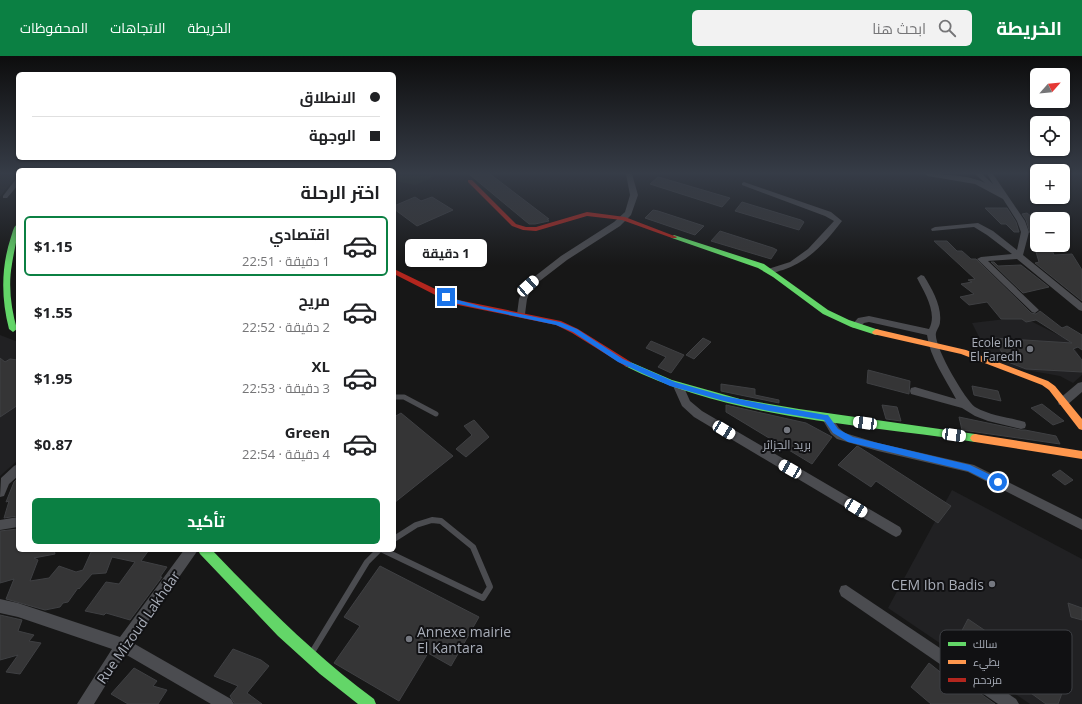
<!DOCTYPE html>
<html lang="ar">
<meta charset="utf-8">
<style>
body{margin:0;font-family:"Open Sans",Cairo,sans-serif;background:#f2f2f2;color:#202124;direction:rtl;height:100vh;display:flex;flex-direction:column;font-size:15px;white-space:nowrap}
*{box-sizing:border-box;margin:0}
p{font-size:13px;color:#757577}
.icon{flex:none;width:22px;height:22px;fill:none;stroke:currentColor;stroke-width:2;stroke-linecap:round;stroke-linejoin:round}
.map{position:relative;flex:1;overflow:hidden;direction:ltr}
.sheet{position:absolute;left:16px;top:112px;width:380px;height:384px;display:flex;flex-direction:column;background:#fff;border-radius:6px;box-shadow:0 1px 3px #0004;direction:rtl}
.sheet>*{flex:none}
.hud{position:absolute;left:16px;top:16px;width:380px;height:88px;border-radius:6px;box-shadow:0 1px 3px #0004;direction:rtl;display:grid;align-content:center;height:88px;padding:0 16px;background:#fff}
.needle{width:26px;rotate:63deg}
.buttons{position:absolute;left:1030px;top:12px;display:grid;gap:8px}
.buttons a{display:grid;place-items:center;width:40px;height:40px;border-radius:6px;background:#fff;box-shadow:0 1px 3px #0004;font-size:20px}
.end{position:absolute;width:18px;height:18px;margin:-9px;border:5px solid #1a73e8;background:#fff;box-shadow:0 0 0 2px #fff}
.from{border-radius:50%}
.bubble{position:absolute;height:28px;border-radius:6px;background:#fff;box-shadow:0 1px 3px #0004;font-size:13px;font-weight:700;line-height:28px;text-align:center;direction:rtl}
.car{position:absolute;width:12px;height:24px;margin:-12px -6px;border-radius:5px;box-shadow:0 0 3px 1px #0007;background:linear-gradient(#fff 24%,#345 0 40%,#fff 0 76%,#345 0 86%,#fff 0)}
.hud b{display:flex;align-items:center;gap:14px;height:38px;font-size:15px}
.hud b+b{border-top:1px solid #e0e0e0}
.hud i{width:10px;height:10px;background:#202124}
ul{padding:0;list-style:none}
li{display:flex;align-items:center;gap:12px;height:60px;margin:0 8px 6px;padding:0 8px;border:2px solid transparent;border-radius:6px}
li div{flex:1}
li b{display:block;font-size:15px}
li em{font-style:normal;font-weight:700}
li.on{border-color:#0b8043}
li>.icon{width:36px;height:36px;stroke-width:1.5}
h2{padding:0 16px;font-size:18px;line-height:48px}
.action{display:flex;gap:8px;margin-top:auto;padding:8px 16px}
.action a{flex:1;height:46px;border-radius:6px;background:#0b8043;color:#fff;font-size:16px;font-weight:700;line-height:46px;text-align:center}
header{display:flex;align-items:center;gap:24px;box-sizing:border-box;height:56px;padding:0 20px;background:#0b8043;color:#fff}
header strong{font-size:19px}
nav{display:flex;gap:22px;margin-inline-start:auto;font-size:14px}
.search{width:280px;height:36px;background:#f2f2f2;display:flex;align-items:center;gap:10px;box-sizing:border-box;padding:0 14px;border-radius:6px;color:#757577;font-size:15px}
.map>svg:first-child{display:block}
.built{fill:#212123}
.green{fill:#1d241e}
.building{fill:#353536;stroke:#3f4043}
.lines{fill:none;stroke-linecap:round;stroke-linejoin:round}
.lane-far1{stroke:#4b4c50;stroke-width:5}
.lane{stroke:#4b4c50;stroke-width:6}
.street{fill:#4b4c50;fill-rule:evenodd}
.fast{fill:#63d668;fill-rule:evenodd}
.slow{fill:#ff974d;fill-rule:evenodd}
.jam{fill:#b3261e;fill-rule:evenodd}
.route{fill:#1a73e8}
.poi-dot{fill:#757880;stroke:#111113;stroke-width:1.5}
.labels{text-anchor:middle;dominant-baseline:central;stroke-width:4;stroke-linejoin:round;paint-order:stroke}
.poi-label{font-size:12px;fill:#a8adb8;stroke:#111113;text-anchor:end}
.near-poi-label{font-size:14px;fill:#a8adb8;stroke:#111113;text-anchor:end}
.near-street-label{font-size:14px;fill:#a8adb8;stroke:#111113}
.key{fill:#111113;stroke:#3e4045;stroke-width:1}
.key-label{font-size:11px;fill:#a8adb8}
</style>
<header>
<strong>الخريطة</strong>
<div class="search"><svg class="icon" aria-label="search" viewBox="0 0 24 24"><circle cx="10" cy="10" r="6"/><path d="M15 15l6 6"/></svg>ابحث هنا</div>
<nav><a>الخريطة</a><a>الاتجاهات</a><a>المحفوظات</a></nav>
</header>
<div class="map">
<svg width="1082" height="648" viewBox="0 0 1082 648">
<rect width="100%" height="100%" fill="#171717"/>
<g class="built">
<polygon points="0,118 18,118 0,141"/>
<polygon points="1023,261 1070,285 1082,304 1082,319 1073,327 1060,320 1009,311 989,301 972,267"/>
<polygon points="0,279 18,286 18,404 0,420"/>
<polygon points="952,434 1082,503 1082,648 1030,648 888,552"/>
</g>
<polygon class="green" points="394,118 438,118 416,129 394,125"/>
<g class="building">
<polygon points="469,118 490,118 549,163 547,163 549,165 535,168 529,168"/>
<polygon points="658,121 662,122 730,142 722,151 650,128"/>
<polygon points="415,141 421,145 432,141 453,154 417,170 394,153 394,150"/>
<polygon points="742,146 801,164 804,166 799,174 735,155"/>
<polygon points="985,152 1007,152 1016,166 1019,176 1014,176 1006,168 1001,168"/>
<polygon points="653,154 658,155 704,170 695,179 645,162"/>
<polygon points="1027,157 1037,165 1037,177 1030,177 1026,164 1022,158"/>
<polygon points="720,175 773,192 777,194 771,203 711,185"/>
<polygon points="934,185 947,185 957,195 962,195 971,203 976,203 1031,257 1036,258 1040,255 1062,272 1067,270 1082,279 1082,294 1078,291 1073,293 1082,304 1082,316 1026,313 1008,306 993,282 1072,287 1036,264 1026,266 1022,263 1001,263 987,246 969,249 960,241 974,238 961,228 972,226 968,224 975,223"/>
<polygon points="1038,189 1050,189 1054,199 1072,198 1082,214 1082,245 1035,207 1039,206 1036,196"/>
<polygon points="991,206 994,206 998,210 1021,209 1049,231 1023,237"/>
<polygon points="703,282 711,286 694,303 686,299"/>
<polygon points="651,285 684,299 671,317 658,311 666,301 646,292"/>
<polygon points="0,302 5,306 10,303 18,304 18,349 0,361"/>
<polygon points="868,314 910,325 909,338 867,327"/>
<polygon points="721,328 755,333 755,339 779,344 779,347 721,335"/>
<polygon points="972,330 998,335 1001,345 974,339"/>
<polygon points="1042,348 1064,365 1053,369 1031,352"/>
<polygon points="726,349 806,367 832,381 812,408 726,356"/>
<polygon points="882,349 897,351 901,365 886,363"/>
<polygon points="401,357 453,400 394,447 394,361"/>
<polygon points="959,361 1021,374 1025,374 1056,380 1060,388 962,374"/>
<polygon points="474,364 489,381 466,401 456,393 472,379 464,370"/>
<polygon points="857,390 859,391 951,450 938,467 876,425 871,431 838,409"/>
<polygon points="1060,414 1073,424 1065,429 1052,419"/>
<polygon points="18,422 18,460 4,462 9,445 6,446 14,426"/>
<polygon points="18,473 18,494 54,494 55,498 34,502 38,504 30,525 49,522 59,510 76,516 83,514 92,494 149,494 141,505 167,511 160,521 162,521 130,564 106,557 104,559 85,555 106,526 119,528 135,506 112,501 106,517 92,518 79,533 78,532 68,546 63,547 60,551 45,554 6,543 14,523 0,527 0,475"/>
<polygon points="380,510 479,561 451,610 428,597 399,645 334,607 360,570 344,561"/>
<polygon points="1068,547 1082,552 1082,564 1071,561"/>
<polygon points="0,559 22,564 18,575 34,579 29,585 41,587 20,618 6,616 18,599 0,604"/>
<polygon points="968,563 1065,629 1058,648 1046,648 957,584"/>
<polygon points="233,593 261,604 269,610 247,637 262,648 235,648 230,640 238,630 214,620"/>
<polygon points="929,607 960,632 964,626 995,648 931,648 911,631"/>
<polygon points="134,612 157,625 153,630 167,634 158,648 128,648 111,638"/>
</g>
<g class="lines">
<polyline class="lane-far1" points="394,341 404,341 436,358"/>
<g class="lane">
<polyline points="383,494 483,542 490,531 473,491 441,465 432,464 416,469 394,483"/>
<polyline points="311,598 367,506 379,494"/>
</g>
<g class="street">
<polygon points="626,118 632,118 638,139 631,159 620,170 567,204 532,231 527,243 525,258 521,261 518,260 517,258 519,243 525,228 561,200 614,166 625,156 630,139"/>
<path d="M925,118c17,0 45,1 60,9l-10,-9h7l11,10 -6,-10h6l32,47 4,11 -6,23 59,48v8l-3,-1 -62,-51 -29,2 51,49 -4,3 -3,-1 -55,-53 4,-2 31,-3 -25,-19 -13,-8 -42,4 -1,-2 4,-2 43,-4 15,8 24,19 4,-18 -4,-11 -14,-22 -28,-15 -47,-8z"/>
<polygon points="18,122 18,129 7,142 3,142 3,140 16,123"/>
<path d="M744,126l87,30 11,9c-16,21 -34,41 -59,49 -5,1 -10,4 -15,3l-1,-2 1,-2 22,-7 18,-13 26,-28 -9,-5 -83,-31v-2z"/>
<path d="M921,219l3,1c8,13 18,30 16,46 0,4 -3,7 -4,11 -3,12 29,67 39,74 16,9 33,10 50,15l1,3 -1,3 -4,1 -33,-8 -13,-5 -13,-8 -51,-14 -1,-3 1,-3 4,-1 41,12c-11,-21 -26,-41 -29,-64l-58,-13 -5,1 -5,5h-6l-2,-2 7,-8 11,-2 60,13c9,-16 -5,-37 -12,-51z"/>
<polygon points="678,326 682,327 690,345 702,355 900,471 902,475 900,479 896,481 892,479 694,361 682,350 673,330 674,327"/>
<polygon points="1082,326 1082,336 1067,349 1059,349 1058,346 1059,343 1078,327"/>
<polygon points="826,357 830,358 839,372 845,377 878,387 974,409 1082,463 1082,474 968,416 878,395 837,383 831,378 821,361 822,358"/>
<polygon points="18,408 18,420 9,428 4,440 0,441 1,422 14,410"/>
<polygon points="18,461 18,471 0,474 0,464"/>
<polygon points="184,494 198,494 133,587 231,643 234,648 211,648 125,598 94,648 77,648 112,593 18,561 0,557 0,543 18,547 120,581"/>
<polygon points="846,529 1016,643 1019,648 998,648 841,540 839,535 841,530"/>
</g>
<g class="fast">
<path d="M18,168c0,14 -4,26 -6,40 -4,22 -1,44 5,65l-4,3 -4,-3c-8,-31 -8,-62 2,-92 2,-5 2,-11 7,-13z"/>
<polygon points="674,179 764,208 828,254 849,264 879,274 880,276 876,279 851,271 823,258 773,221 758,212 672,182 671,181"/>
<path d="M628,305l44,19 68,19 59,10 176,25 3,1 2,3 -2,3 -3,1c-114,-18 -246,-23 -350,-76l-1,-2z"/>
<path d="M198,494h14c51,53 102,105 162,149l2,5h-18l-38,-30 -42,-38 -78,-82z"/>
</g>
<g class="slow">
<polygon points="876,273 966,294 1048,325 1055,330 1082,363 1082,374 1079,373 1049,334 1042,329 961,298 873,278 872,276"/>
<polygon points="975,378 1082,395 1082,403 975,386 972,385 970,382 972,379"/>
</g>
<g class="jam">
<polygon points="468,124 472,124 516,168 526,171 536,171 587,156 625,161 677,181 676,182 672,182 622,164 587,160 536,175 523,174 512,170 468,126"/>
<polygon points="394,213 458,244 561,265 578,273 631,306 632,308 628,311 625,310 572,277 556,269 453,248 394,218"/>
</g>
</g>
<linearGradient id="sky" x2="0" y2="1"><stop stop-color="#0d0d0d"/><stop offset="0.56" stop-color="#363c47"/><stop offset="1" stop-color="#363c47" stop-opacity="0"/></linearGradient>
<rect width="1082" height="209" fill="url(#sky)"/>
<polygon class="route" points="446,239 458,244 480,250 560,266 577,273 623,303 675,326 724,340 769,349 826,359 828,359 838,373 853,381 970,409 1001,424 1002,426 998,430 968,415 848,386 833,377 824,364 769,355 724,345 670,330 618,306 573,276 556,269 454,247 444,242 443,241"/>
<g class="poi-dot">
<circle cx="1030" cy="293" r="4"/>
<circle cx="787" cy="374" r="4"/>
<circle cx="992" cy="528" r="4"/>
<circle cx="409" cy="583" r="4"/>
</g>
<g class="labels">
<g class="poi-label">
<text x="1022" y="286">Ecole Ibn<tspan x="1022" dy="14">El Faredh</tspan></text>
<text x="787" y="388" text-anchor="middle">بريد الجزائر</text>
</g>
<g class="near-poi-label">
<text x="984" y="528">CEM Ibn Badis</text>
<text x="417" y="575" text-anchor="start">Annexe mairie<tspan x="417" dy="16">El Kantara</tspan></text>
</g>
<g class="near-street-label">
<text transform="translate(138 571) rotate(-55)">Rue Mizoud Lakhdar</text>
</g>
</g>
<rect x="940" y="574" width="132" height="64" rx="6" class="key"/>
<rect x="948" y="586" width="18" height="4" fill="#63d668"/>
<rect x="948" y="604" width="18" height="4" fill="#ff974d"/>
<rect x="948" y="622" width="18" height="4" fill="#b3261e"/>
<g class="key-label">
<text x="973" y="592">سالك</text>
<text x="973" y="610">بطيء</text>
<text x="973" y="628">مزدحم</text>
</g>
</svg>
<div class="buttons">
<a><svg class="needle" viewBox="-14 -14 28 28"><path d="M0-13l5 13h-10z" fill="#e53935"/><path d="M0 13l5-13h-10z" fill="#757577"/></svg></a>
<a><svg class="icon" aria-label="locate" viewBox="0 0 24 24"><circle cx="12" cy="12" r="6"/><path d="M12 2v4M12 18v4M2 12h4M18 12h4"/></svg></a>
<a>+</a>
<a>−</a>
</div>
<i class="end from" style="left:998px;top:426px"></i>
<i class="end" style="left:446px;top:241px"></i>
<div class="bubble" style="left:405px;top:183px;width:82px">1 دقيقة</div>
<i class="car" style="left:528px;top:230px;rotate:48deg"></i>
<i class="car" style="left:865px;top:367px;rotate:278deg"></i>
<i class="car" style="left:724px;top:374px;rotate:121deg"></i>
<i class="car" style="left:954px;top:379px;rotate:98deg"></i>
<i class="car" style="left:790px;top:413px;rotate:300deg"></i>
<i class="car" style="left:856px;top:452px;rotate:121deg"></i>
<div class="hud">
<b><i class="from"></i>الانطلاق</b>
<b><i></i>الوجهة</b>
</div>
<section class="sheet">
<h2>اختر الرحلة</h2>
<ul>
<li class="on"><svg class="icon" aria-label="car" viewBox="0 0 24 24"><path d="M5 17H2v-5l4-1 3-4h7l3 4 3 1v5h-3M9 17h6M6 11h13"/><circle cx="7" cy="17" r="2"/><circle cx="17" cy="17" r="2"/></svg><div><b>اقتصادي</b><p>1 دقيقة · 22:51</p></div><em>$1.15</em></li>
<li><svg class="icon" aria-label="car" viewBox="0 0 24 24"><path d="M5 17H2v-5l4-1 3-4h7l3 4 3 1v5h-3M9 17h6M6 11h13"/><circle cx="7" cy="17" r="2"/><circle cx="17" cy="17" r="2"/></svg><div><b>مريح</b><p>2 دقيقة · 22:52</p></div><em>$1.55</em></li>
<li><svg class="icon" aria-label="car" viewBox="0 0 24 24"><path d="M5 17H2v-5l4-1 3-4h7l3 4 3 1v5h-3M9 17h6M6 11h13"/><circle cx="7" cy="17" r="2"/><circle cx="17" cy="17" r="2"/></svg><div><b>XL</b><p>3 دقيقة · 22:53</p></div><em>$1.95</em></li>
<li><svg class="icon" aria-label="car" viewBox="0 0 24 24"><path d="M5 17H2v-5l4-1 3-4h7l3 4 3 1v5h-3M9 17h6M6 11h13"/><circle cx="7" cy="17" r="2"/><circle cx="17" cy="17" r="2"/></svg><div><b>Green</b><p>4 دقيقة · 22:54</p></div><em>$0.87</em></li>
</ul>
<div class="action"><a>تأكيد</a></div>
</section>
</div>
